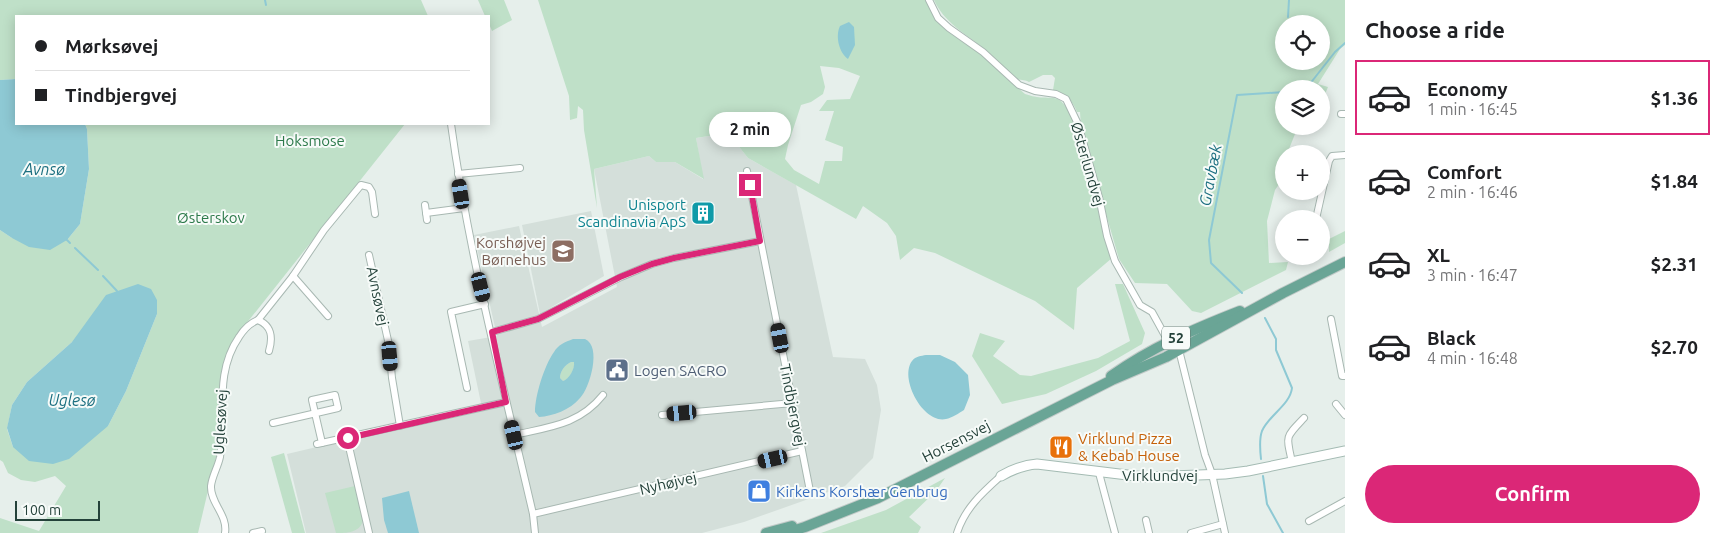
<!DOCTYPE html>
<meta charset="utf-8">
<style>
body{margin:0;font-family:Ubuntu,sans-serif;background:#f2f2f2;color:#202124;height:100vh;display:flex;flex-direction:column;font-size:19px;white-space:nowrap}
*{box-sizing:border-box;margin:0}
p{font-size:16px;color:#757577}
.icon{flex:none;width:28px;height:28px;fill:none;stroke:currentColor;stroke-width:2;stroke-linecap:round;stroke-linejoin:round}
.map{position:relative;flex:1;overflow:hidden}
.panel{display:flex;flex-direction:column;background:#fff;width:375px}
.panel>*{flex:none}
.banner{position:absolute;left:15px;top:15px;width:475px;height:110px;border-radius:0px;box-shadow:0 2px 12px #0003;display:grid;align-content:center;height:110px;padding:0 20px;background:#fff}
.buttons{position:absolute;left:1275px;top:15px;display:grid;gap:10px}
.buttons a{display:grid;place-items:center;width:55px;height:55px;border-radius:50%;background:#fff;box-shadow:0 2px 12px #0003;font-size:25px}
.scale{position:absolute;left:15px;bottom:12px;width:85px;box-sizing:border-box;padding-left:5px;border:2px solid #24423a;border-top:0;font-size:14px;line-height:18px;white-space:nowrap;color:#24423a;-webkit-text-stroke:4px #f7fbf9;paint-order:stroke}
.end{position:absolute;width:22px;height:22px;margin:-11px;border:6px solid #db2777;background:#fff;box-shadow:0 0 0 2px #fff}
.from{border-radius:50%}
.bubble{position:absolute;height:35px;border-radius:18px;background:#fff;box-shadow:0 2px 12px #0003;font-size:16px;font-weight:700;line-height:35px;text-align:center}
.car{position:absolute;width:15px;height:30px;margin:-15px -8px;border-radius:6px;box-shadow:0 0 4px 1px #0007;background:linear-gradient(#222 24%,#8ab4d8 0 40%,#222 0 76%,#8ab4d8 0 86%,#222 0)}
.banner b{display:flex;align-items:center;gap:18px;height:48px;font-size:19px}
.banner b+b{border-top:1px solid #e0e0e0}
.banner i{width:12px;height:12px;background:#202124}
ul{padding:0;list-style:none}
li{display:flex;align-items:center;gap:15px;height:75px;margin:0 10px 8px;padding:0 10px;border:2px solid transparent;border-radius:0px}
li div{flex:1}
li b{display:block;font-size:19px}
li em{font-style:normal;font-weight:700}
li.active{border-color:#db2777}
li>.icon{width:45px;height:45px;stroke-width:1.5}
h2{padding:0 20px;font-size:22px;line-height:60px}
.cta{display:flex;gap:10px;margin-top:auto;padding:10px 20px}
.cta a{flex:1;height:58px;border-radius:30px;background:#db2777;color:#fff;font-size:20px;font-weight:700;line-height:58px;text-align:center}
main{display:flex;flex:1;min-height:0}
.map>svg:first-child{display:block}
.built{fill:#d4dfda}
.green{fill:#bfe0c8;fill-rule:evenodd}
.water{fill:#8ec9d4;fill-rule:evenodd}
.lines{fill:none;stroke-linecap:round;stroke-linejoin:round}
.stream{stroke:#8ec9d4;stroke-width:2}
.street-casing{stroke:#a8b8b2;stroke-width:8}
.secondary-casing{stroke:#a4bbb3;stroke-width:11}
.primary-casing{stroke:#c2cac8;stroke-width:12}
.street{stroke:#fff;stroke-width:6}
.secondary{stroke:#fff;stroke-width:9}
.primary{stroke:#6aa596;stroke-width:10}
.route{stroke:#db2777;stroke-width:6}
.labels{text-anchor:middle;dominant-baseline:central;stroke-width:4;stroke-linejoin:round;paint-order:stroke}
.shield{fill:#f7fbf9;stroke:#637a73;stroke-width:1}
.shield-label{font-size:14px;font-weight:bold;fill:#24423a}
.park-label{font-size:15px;fill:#2d7a4b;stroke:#f7fbf9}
.street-label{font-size:15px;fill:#24423a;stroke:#f7fbf9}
.culture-label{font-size:15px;fill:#0d838f;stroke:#f7fbf9;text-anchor:end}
.education-label{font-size:15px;fill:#785e54;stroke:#f7fbf9;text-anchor:end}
.service-label{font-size:15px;fill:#4e5e75;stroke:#f7fbf9;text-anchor:start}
.food-label{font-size:15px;fill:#c56008;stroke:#f7fbf9;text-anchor:start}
.shop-label{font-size:15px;fill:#366cbe;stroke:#f7fbf9;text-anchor:start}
.water-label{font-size:16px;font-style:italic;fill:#1c6f80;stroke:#f7fbf9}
</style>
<main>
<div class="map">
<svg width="1345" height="533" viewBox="0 0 1345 533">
<rect width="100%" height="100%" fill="#e6efeb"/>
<g class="built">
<polygon points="728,133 748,158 796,185 833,357 865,359 877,385 881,410 873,458 845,486 744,522 702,533 306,533 287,454 482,408 468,341 497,336 474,235 519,226 542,327 617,287 594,169 649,156 656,162 675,162 703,179 696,138"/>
<polygon points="591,211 604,276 540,314 522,225"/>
</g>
<g class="green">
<polygon points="0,0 421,0 428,16 16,16 16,79 0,80"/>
<polygon points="478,0 504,0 512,20 492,31 489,24 489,16 485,16"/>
<path d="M538,0h388c13,34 37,39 62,60 13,11 24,23 37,34 29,10 32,-8 48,26l39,138 -35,30 -3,42 -39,-29 -100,-48 -21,-5 -14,12 -4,-24 -9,-13 -24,-17 -7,13 -108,-61 -20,-25 -32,5 8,41 -29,-17h-19l-7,-6 -55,13 3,39 -13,-78 -1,-20 -5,-4 -1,12 -7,2 -1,-24zM820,66l19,2 21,8 -10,23 -23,1 -8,11h15l-9,29 18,7 -1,14h-17l-6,23 -25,-14 -9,-11 3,-14 13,-40 10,-3 12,-8 2,-7z"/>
<path d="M934,0h411v45l-5,4 -22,35 10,3 -7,17v-15h-37v37h18l-5,3 -10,25h-3v23l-9,13 -8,31 2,42 19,-1 -2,8 -85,43 -9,-2 -25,-27 -32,-1 -16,-24 -38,-132 -1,-15h-3c-5,-13 -12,-18 -24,-22l2,-12 -3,-3h-9l-14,7c-6,-3 -10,-1 -15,-5 -10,-10 -20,-21 -32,-30 -18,-14 -38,-25 -48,-47zM1284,24h37v37h-37z"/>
<path d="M85,124h320l-167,210 -11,20 -6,21 -5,82 -18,76h-198v-15l39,13 27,-45 -11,-10 -20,6 -14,-2 -13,-7 -5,-11 -3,-2v-230l12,8 55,2 13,-16 9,-55 -2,-40zM157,314l-31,77 -18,35 -95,21 -6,-18 5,-24 15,-23 45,-40z"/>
<polygon points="1345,231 1345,243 1329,252 1329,239"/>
<polygon points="1115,284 1123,284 1145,333 1142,344 1096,371 1046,394 1002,404 972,356 980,333 1005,341 993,356 1020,375 1031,376 1098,358 1130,341"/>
<path d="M571,362h3c1,7 -4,17 -11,19l-3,-3c0,-7 5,-13 11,-16z"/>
<polygon points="284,453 305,533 292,533 271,457"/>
<polygon points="945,478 936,491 909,517 921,527 918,533 821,533 886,510"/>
<path d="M355,486l8,35c-4,12 -16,12 -27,12l-11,-40z"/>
</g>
<g class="water">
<path d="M849,22l5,5 1,18 -7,14c-9,-6 -13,-23 -8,-33z"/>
<polygon points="16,79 16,124 85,124 87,129 89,169 80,224 67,240 50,250 29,247 12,238 0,230 0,80"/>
<polygon points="138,284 151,289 157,300 157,314 126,391 108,426 69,459 53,464 29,461 13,447 7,428 12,405 27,382 72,342 106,295"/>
<path d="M573,339h12c17,7 5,49 -5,59 -10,12 -27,18 -41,19l-4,-5c0,-16 9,-46 19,-60 4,-7 11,-10 19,-13zM571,362h3c1,7 -5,17 -11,19l-3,-3c0,-7 5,-13 11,-16z"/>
<path d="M926,355h14l15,7 13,13 2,20 -6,15c-5,3 -12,8 -18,9 -23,5 -47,-41 -34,-58 4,-5 9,-5 14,-6z"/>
<polygon points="409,491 419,533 388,533 384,520 382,498"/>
</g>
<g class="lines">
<g class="stream">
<polyline points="265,0 266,5"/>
<polyline points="1288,17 1289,0"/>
<polyline points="1295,89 1309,85 1335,52 1345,43"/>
<polyline points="67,240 70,243"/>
<polyline points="75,248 98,270"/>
<polyline points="103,276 117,291"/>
<polyline points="1242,293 1211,263 1209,240 1237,95 1284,92"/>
<path d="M1261,459c-1,-9 -2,-20 1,-28 7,-16 28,-26 30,-43l-16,-38v-11l-11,-21"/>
<polyline points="1263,476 1267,504 1283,533"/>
</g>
<g class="street-casing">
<g id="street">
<polyline points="929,0 938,18 949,28 983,52 1019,85 1035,91 1056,94 1066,99 1078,124 1099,197 1107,236 1115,261 1140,305 1152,312 1168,341 1179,350 1205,455 1212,474 1225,533"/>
<polyline points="1341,114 1345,114"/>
<path d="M451,124c18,132 52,260 82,390l2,19"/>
<polyline points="747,171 810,491"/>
<polyline points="458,174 520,168"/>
<polyline points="425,205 427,220"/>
<polyline points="426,213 464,208"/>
<polyline points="1316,219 1329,161 1332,156 1345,155"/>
<polyline points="369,255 389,345 392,378 400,426"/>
<polyline points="293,276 328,316"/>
<polyline points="1331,319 1342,376 1345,376"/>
<polyline points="258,320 293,276 324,230 361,185 369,187 372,192 375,214"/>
<polyline points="492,332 538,319 621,277 652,264 674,258 760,241"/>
<polyline points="467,388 451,312 485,304"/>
<polyline points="1336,404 1345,415"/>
<polyline points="662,415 793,403"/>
<polyline points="273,423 338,408 335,395 312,400 322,443"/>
<path d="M514,435c35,-8 65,-10 89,-40"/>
<polyline points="347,438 369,533"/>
<polyline points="317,444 506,402"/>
<path d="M1292,462c-6,-27 -7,-24 12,-44"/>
<polyline points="1099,473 1115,533"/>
<polyline points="533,514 802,451"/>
<polyline points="1146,520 1149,533"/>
<polyline points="1309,521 1345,501"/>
<path d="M225,533c3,-18 -15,-30 -14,-47 1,-10 7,-19 9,-29 6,-41 -6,-84 19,-120 5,-8 11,-14 19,-17 14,6 15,17 11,31"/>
<polyline points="253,533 262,531"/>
<path d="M957,533c8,-25 25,-40 44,-57"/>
<polyline points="1191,533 1223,524"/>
</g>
</g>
<g class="secondary-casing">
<path id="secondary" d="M1001,476c12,-7 22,-11 36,-12l107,13 81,-3 23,-3 97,-20"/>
</g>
<g class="primary-casing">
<g id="primary">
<path d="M1111,376c41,-29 83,-47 129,-65"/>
<polyline points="766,533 792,526"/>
<polyline points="786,533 805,527 878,498 1112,380 1166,357 1283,293 1345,262"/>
</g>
</g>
<use href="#street" class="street"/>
<use href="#secondary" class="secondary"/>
<use href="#primary" class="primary"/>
</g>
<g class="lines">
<polyline class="route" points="348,438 506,402 492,332 538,319 620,277 652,264 674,258 760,241 750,185"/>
</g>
<defs>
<g id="building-square" transform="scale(1.25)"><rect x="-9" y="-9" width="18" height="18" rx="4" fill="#0f9aa8" stroke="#f7fbf9"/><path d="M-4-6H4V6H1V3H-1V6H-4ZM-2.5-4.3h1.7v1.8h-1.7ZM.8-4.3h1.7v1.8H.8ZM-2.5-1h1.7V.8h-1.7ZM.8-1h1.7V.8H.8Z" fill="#fff"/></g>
<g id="school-square" transform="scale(1.25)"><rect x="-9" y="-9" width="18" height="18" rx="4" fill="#8d6e63" stroke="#f7fbf9"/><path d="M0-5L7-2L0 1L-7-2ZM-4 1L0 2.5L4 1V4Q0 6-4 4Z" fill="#fff"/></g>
<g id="civic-square" transform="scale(1.25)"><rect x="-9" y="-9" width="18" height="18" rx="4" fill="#5c6f8a" stroke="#f7fbf9"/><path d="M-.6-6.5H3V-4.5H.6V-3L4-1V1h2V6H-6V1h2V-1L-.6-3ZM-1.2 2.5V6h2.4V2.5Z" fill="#fff"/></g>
<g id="restaurant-square" transform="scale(1.25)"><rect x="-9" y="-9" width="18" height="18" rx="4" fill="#e8710a" stroke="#f7fbf9"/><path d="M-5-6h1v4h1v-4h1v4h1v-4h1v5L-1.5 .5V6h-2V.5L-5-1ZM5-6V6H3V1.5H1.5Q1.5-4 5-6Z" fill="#fff"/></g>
<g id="shop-square" transform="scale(1.25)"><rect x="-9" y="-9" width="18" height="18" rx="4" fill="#3f7fe0" stroke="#f7fbf9"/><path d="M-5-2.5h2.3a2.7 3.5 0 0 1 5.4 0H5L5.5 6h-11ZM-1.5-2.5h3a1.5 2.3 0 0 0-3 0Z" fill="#fff"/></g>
</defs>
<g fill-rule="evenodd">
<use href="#building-square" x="703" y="213"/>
<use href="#school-square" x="563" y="251"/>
<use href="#civic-square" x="617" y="370"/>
<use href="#restaurant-square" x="1061" y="447"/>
<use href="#shop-square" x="759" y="491"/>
</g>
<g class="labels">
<rect class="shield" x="1162" y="326.5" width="28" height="23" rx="4"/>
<g class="shield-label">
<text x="1176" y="338">52</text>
</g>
<g class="park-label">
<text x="310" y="140">Hoksmose</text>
<text x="211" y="217">Østerskov</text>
</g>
<g class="street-label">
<text transform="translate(1088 164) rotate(74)">Østerlundvej</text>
<text transform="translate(378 296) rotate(78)">Avnsøvej</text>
<text transform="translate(793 405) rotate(79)">Tindbjergvej</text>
<text transform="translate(220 422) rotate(-87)">Uglesøvej</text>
<text transform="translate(956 441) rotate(-27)">Horsensvej</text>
<text x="1160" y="475">Virklundvej</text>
<text transform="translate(668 483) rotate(-13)">Nyhøjvej</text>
</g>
<g class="culture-label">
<text x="686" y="204">Unisport<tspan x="686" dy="17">Scandinavia ApS</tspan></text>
</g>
<g class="education-label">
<text x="546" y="242">Korshøjvej<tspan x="546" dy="17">Børnehus</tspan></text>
</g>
<g class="service-label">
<text x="634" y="370">Logen SACRO</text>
</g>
<g class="food-label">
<text x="1078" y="438">Virklund Pizza<tspan x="1078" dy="17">&amp; Kebab House</tspan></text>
</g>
<g class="shop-label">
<text x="776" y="491">Kirkens Korshær Genbrug</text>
</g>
<g class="water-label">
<text x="44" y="169">Avnsø</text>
<text transform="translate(1210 175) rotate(-79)">Gravbæk</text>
<text x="72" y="400">Uglesø</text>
</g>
</g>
</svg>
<div class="buttons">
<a><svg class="icon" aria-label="locate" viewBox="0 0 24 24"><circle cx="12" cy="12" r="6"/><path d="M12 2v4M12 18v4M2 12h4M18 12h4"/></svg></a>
<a><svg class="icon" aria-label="layers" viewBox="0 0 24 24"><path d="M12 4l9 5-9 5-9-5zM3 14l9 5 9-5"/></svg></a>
<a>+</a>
<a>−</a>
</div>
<div class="scale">100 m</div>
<i class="end from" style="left:348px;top:438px"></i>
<i class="end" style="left:750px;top:185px"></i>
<div class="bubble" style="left:709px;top:112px;width:82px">2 min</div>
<i class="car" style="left:461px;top:194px;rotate:351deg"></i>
<i class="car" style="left:481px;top:287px;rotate:166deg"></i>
<i class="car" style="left:780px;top:338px;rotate:349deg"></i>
<i class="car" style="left:390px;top:356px;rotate:175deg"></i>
<i class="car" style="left:682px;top:413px;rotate:265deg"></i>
<i class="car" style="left:514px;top:435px;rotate:347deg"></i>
<i class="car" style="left:773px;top:459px;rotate:257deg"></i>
<div class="banner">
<b><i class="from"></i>Mørksøvej</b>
<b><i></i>Tindbjergvej</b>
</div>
</div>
<section class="panel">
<h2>Choose a ride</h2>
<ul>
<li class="active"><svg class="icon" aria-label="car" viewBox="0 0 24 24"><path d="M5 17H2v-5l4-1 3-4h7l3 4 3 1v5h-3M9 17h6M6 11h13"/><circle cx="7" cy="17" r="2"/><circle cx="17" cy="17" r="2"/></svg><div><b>Economy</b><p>1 min · 16:45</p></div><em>$1.36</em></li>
<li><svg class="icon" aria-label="car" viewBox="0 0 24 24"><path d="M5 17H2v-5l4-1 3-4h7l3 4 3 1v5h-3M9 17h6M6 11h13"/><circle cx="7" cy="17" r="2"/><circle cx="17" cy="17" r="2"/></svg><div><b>Comfort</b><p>2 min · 16:46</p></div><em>$1.84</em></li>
<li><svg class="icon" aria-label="car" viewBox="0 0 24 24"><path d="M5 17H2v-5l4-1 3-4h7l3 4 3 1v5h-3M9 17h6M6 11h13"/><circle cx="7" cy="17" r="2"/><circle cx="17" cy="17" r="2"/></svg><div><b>XL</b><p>3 min · 16:47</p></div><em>$2.31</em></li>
<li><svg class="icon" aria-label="car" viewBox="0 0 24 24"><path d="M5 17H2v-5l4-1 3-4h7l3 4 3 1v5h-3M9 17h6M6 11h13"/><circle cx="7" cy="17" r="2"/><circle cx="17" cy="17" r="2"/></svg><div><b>Black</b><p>4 min · 16:48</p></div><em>$2.70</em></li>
</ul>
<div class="cta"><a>Confirm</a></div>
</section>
</main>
